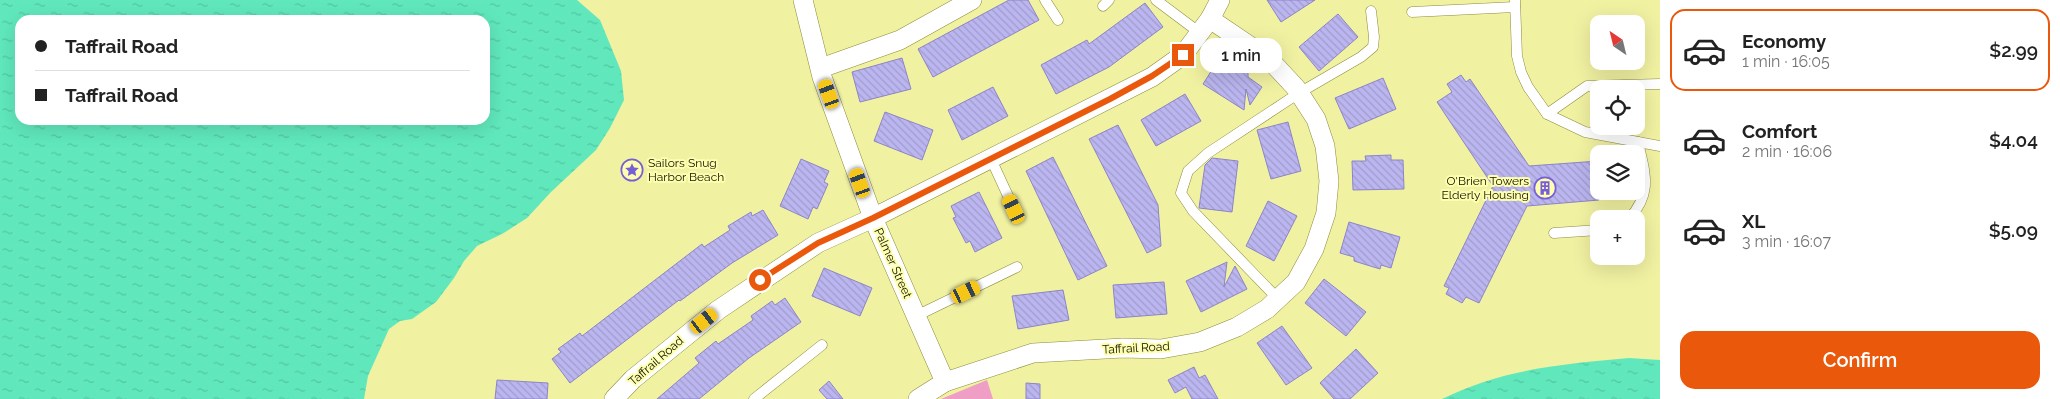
<!DOCTYPE html>
<meta charset="utf-8">
<style>
body{margin:0;font-family:Raleway,sans-serif;background:#f6f6f6;color:#222;height:100vh;display:flex;flex-direction:column;font-size:19px;white-space:nowrap}
*{box-sizing:border-box;margin:0}
p{font-size:16px;color:#767676}
.icon{flex:none;width:28px;height:28px;fill:none;stroke:currentColor;stroke-width:2;stroke-linecap:round;stroke-linejoin:round}
.map{position:relative;flex:1;overflow:hidden}
.details{display:flex;flex-direction:column;background:#fff;width:400px}
.details>*{flex:none}
.banner{position:absolute;left:15px;top:15px;width:475px;height:110px;border-radius:15px;box-shadow:0 5px 20px #0002;display:grid;align-content:center;height:110px;padding:0 20px;background:#fff}
.needle{width:32px;rotate:325deg}
.fabs{position:absolute;left:1590px;top:15px;display:grid;gap:10px}
.fabs a{display:grid;place-items:center;width:55px;height:55px;border-radius:10px;background:#fff;box-shadow:0 5px 20px #0002;font-size:25px}
.end{position:absolute;width:22px;height:22px;margin:-11px;border:6px solid #ea580c;background:#fff;box-shadow:0 0 0 2px #fff}
.from{border-radius:50%}
.bubble{position:absolute;height:35px;border-radius:15px;background:#fff;box-shadow:0 5px 20px #0002;font-size:16px;font-weight:600;line-height:35px;text-align:center}
.car{position:absolute;width:15px;height:30px;margin:-15px -8px;border-radius:6px;box-shadow:0 0 4px 1px #0007;background:linear-gradient(#f5c518 24%,#345 0 40%,#f5c518 0 76%,#345 0 86%,#f5c518 0)}
.banner b{display:flex;align-items:center;gap:18px;height:48px;font-size:19px}
.banner b+b{border-top:1px solid #e0e0e0}
.banner i{width:12px;height:12px;background:#222}
ul{padding:9px 0 0;list-style:none}
li{display:flex;align-items:center;gap:15px;height:82px;margin:0 10px 8px;padding:0 10px;border:2px solid transparent;border-radius:15px}
li div{flex:1}
li b{display:block;font-size:19px}
li em{font-style:normal;font-weight:600}
li.on{border-color:#ea580c}
li>.icon{width:45px;height:45px;stroke-width:1.5}
.cta{display:flex;gap:10px;margin-top:auto;padding:10px 20px}
.cta a{flex:1;height:58px;border-radius:15px;background:#ea580c;color:#fff;font-size:20px;font-weight:600;line-height:58px;text-align:center}
main{display:flex;flex:1;min-height:0}
.map>svg:first-child{display:block}
.green{fill:#ef9ec6}
.water{fill:url(#water-ripples);fill-rule:evenodd}
.building{fill:url(#building-back-hatch);stroke:#8c84c8}
.lines{fill:none;stroke-linecap:round;stroke-linejoin:round}
.service-casing{stroke:#8d8c3e;stroke-width:11}
.minor-casing{stroke:#8d8c3e;stroke-width:20}
.service{stroke:#fff;stroke-width:10}
.minor{stroke:#fff;stroke-width:19}
.route{stroke:#ea580c;stroke-width:6}
.labels{text-anchor:middle;dominant-baseline:central;stroke-width:4;stroke-linejoin:round;paint-order:stroke}
.poi-label{font-size:12px;fill:#131300;stroke:#fdfeae;text-anchor:start}
.street-label{font-size:12px;fill:#131300;stroke:#fdfeae}
</style>
<main>
<div class="map">
<svg width="1660" height="399" viewBox="0 0 1660 399">
<defs>
<pattern id="water-ripples" width="26" height="14" patternUnits="userSpaceOnUse" patternTransform="scale(1.25)"><rect width="26" height="14" fill="#60e8bc"/><path d="M2 4q2-2 4 0t4 0M15 11q2-2 4 0t4 0" fill="none" stroke="#52c6a0"/></pattern>
<pattern id="building-back-hatch" width="6" height="6" patternUnits="userSpaceOnUse" patternTransform="scale(1.25)"><rect width="6" height="6" fill="#bbb6f0"/><path d="M-1 5l2 2M0 0l6 6M5-1l2 2" fill="none" stroke="#a09ccc"/></pattern>
</defs>
<rect width="100%" height="100%" fill="#f0f1a1"/>
<polygon class="green" points="987,380 993,399 941,399"/>
<g class="water">
<path d="M0,0h577l23,20 21,51 3,29 -14,28 -14,22 -45,42 -24,26 -25,16 -25,12 -13,15 -10,17 -18,24 -24,17 -12,2 -11,8 -21,47 -4,23h-364zM20,20h465v100h-465z"/>
<path d="M1629,358l31,2v39h-218c60,-30 121,-35 187,-41z"/>
</g>
<g class="building">
<polygon points="1009,0 1028,0 1039,20 933,77 918,49"/>
<polygon points="1267,0 1315,0 1281,22"/>
<polygon points="1145,3 1163,27 1109,67 1056,94 1041,65 1087,40 1089,44"/>
<polygon points="1338,14 1358,37 1319,71 1299,47"/>
<polygon points="902,58 911,89 860,102 852,72"/>
<polygon points="1219,59 1231,67 1233,63 1248,73 1248,77 1262,87 1250,105 1246,89 1244,110 1203,84"/>
<polygon points="1461,75 1466,82 1470,79 1529,166 1599,161 1599,200 1527,206 1479,303 1466,297 1462,303 1446,294 1449,288 1444,286 1493,186 1437,102 1452,92 1447,84"/>
<polygon points="1383,78 1396,109 1349,129 1335,98"/>
<polygon points="993,87 1008,116 962,140 948,110"/>
<polygon points="1185,94 1201,121 1156,146 1141,120"/>
<polygon points="885,112 933,130 922,160 874,141"/>
<polygon points="1288,122 1301,171 1271,179 1257,130"/>
<polygon points="1118,125 1158,205 1161,246 1147,253 1089,139"/>
<polygon points="1391,155 1391,160 1403,160 1404,189 1353,190 1352,161 1366,161 1365,156"/>
<polygon points="1053,157 1107,266 1078,280 1026,171"/>
<polygon points="1212,158 1238,161 1232,212 1199,208 1205,165"/>
<polygon points="801,159 829,171 824,182 828,184 817,209 813,207 808,219 780,206"/>
<polygon points="979,192 1002,238 975,252 970,241 966,243 953,218 956,217 951,206"/>
<polygon points="1268,201 1297,216 1274,261 1246,246"/>
<polygon points="763,210 778,235 732,263 680,301 679,300 570,383 552,359 561,352 558,349 580,333 582,336 702,244 704,247 730,230 728,226 751,212 752,216"/>
<polygon points="1349,222 1400,237 1391,268 1381,265 1380,269 1354,261 1354,257 1340,253"/>
<polygon points="1227,262 1224,287 1235,266 1247,289 1201,312 1186,281"/>
<polygon points="824,268 872,288 860,316 812,296"/>
<polygon points="1324,279 1366,312 1346,336 1305,303"/>
<polygon points="1164,282 1167,314 1116,318 1113,285"/>
<polygon points="1063,290 1069,320 1018,329 1012,296"/>
<polygon points="785,298 801,322 749,358 699,399 657,399 699,363 695,358 716,341 718,344 753,320 751,316 772,301 775,305"/>
<polygon points="1282,326 1312,368 1286,385 1257,343"/>
<polygon points="1356,349 1378,373 1350,399 1334,399 1320,383"/>
<polygon points="1194,367 1199,378 1205,375 1218,399 1192,399 1186,387 1175,393 1168,380"/>
<polygon points="497,380 548,383 547,399 495,399"/>
<polygon points="829,381 843,399 827,399 819,390"/>
<polygon points="1026,383 1040,384 1040,399 1026,399"/>
</g>
<g class="lines">
<g class="service-casing">
<g id="service">
<polyline points="1045,0 1058,20"/>
<polyline points="1156,0 1200,33"/>
<polyline points="1515,0 1517,56 1521,72 1528,87 1547,114 1585,132 1660,146"/>
<polyline points="1103,6 1109,0"/>
<polyline points="1412,12 1515,7"/>
<polyline points="1547,114 1587,86 1660,84"/>
<polyline points="991,159 1014,209"/>
<path d="M1629,219c24,-27 16,-45 9,-77"/>
<polyline points="1554,233 1599,230"/>
<polyline points="1277,298 1193,211 1181,193 1188,171 1208,153 1299,93 1361,57 1373,47 1374,37 1371,11"/>
<polyline points="916,316 1017,267"/>
<polyline points="754,399 822,345"/>
</g>
</g>
<g class="minor-casing">
<g id="minor">
<polyline points="803,0 822,77 873,218 945,382"/>
<polyline points="821,68 900,40 972,0"/>
<polyline points="614,399 633,379 718,310 818,243 873,218 1152,77 1183,55 1210,19 1220,0"/>
<polyline points="918,399 945,382 1033,353 1123,348 1161,349 1200,342 1237,327 1267,309 1296,282 1314,249 1326,213 1329,181 1325,146 1316,119 1296,88 1269,59 1210,19"/>
</g>
</g>
<use href="#service" class="service"/>
<use href="#minor" class="minor"/>
</g>
<g class="lines">
<polyline class="route" points="760,280 818,243 873,218 1110,99 1152,76 1183,55"/>
</g>
<defs>
<g id="sight-ring" transform="scale(1.125)"><circle r="9.5" fill="#fdfeae" stroke="#775ed9" stroke-width="1.5"/><path d="M0-6L1.8-2.2L6-1.7L2.9 1.2L3.7 5.4L0 3.3L-3.7 5.4L-2.9 1.2L-6-1.7L-1.8-2.2Z" fill="#775ed9"/></g>
<g id="building-ring" transform="scale(1.125)"><circle r="9.5" fill="#fdfeae" stroke="#775ed9" stroke-width="1.5"/><path d="M-4-6H4V6H1V3H-1V6H-4ZM-2.5-4.3h1.7v1.8h-1.7ZM.8-4.3h1.7v1.8H.8ZM-2.5-1h1.7V.8h-1.7ZM.8-1h1.7V.8H.8Z" fill="#775ed9"/></g>
</defs>
<g fill-rule="evenodd">
<use href="#sight-ring" x="632" y="170"/>
<use href="#building-ring" x="1545" y="188"/>
</g>
<g class="labels">
<g class="poi-label">
<text x="648" y="163">Sailors Snug<tspan x="648" dy="14">Harbor Beach</tspan></text>
<text x="1529" y="181" text-anchor="end">O'Brien Towers<tspan x="1529" dy="14">Elderly Housing</tspan></text>
</g>
<g class="street-label">
<text transform="translate(893 263) rotate(66)">Palmer Street</text>
<text transform="translate(1136 348) rotate(-3)">Taffrail Road</text>
<text transform="translate(656 361) rotate(-41)">Taffrail Road</text>
</g>
</g>
</svg>
<div class="fabs">
<a><svg class="needle" viewBox="-14 -14 28 28"><path d="M0-13l5 13h-10z" fill="#e53935"/><path d="M0 13l5-13h-10z" fill="#767676"/></svg></a>
<a><svg class="icon" aria-label="locate" viewBox="0 0 24 24"><circle cx="12" cy="12" r="6"/><path d="M12 2v4M12 18v4M2 12h4M18 12h4"/></svg></a>
<a><svg class="icon" aria-label="layers" viewBox="0 0 24 24"><path d="M12 4l9 5-9 5-9-5zM3 14l9 5 9-5"/></svg></a>
<a>+</a>
</div>
<i class="end from" style="left:760px;top:280px"></i>
<i class="end" style="left:1183px;top:55px"></i>
<div class="bubble" style="left:1200px;top:38px;width:82px">1 min</div>
<i class="car" style="left:829px;top:94px;rotate:340deg"></i>
<i class="car" style="left:860px;top:183px;rotate:340deg"></i>
<i class="car" style="left:1014px;top:209px;rotate:335deg"></i>
<i class="car" style="left:966px;top:292px;rotate:64deg"></i>
<i class="car" style="left:704px;top:321px;rotate:52deg"></i>
<div class="banner">
<b><i class="from"></i>Taffrail Road</b>
<b><i></i>Taffrail Road</b>
</div>
</div>
<section class="details">
<ul>
<li class="on"><svg class="icon" aria-label="car" viewBox="0 0 24 24"><path d="M5 17H2v-5l4-1 3-4h7l3 4 3 1v5h-3M9 17h6M6 11h13"/><circle cx="7" cy="17" r="2"/><circle cx="17" cy="17" r="2"/></svg><div><b>Economy</b><p>1 min · 16:05</p></div><em>$2.99</em></li>
<li><svg class="icon" aria-label="car" viewBox="0 0 24 24"><path d="M5 17H2v-5l4-1 3-4h7l3 4 3 1v5h-3M9 17h6M6 11h13"/><circle cx="7" cy="17" r="2"/><circle cx="17" cy="17" r="2"/></svg><div><b>Comfort</b><p>2 min · 16:06</p></div><em>$4.04</em></li>
<li><svg class="icon" aria-label="car" viewBox="0 0 24 24"><path d="M5 17H2v-5l4-1 3-4h7l3 4 3 1v5h-3M9 17h6M6 11h13"/><circle cx="7" cy="17" r="2"/><circle cx="17" cy="17" r="2"/></svg><div><b>XL</b><p>3 min · 16:07</p></div><em>$5.09</em></li>
</ul>
<div class="cta"><a>Confirm</a></div>
</section>
</main>
